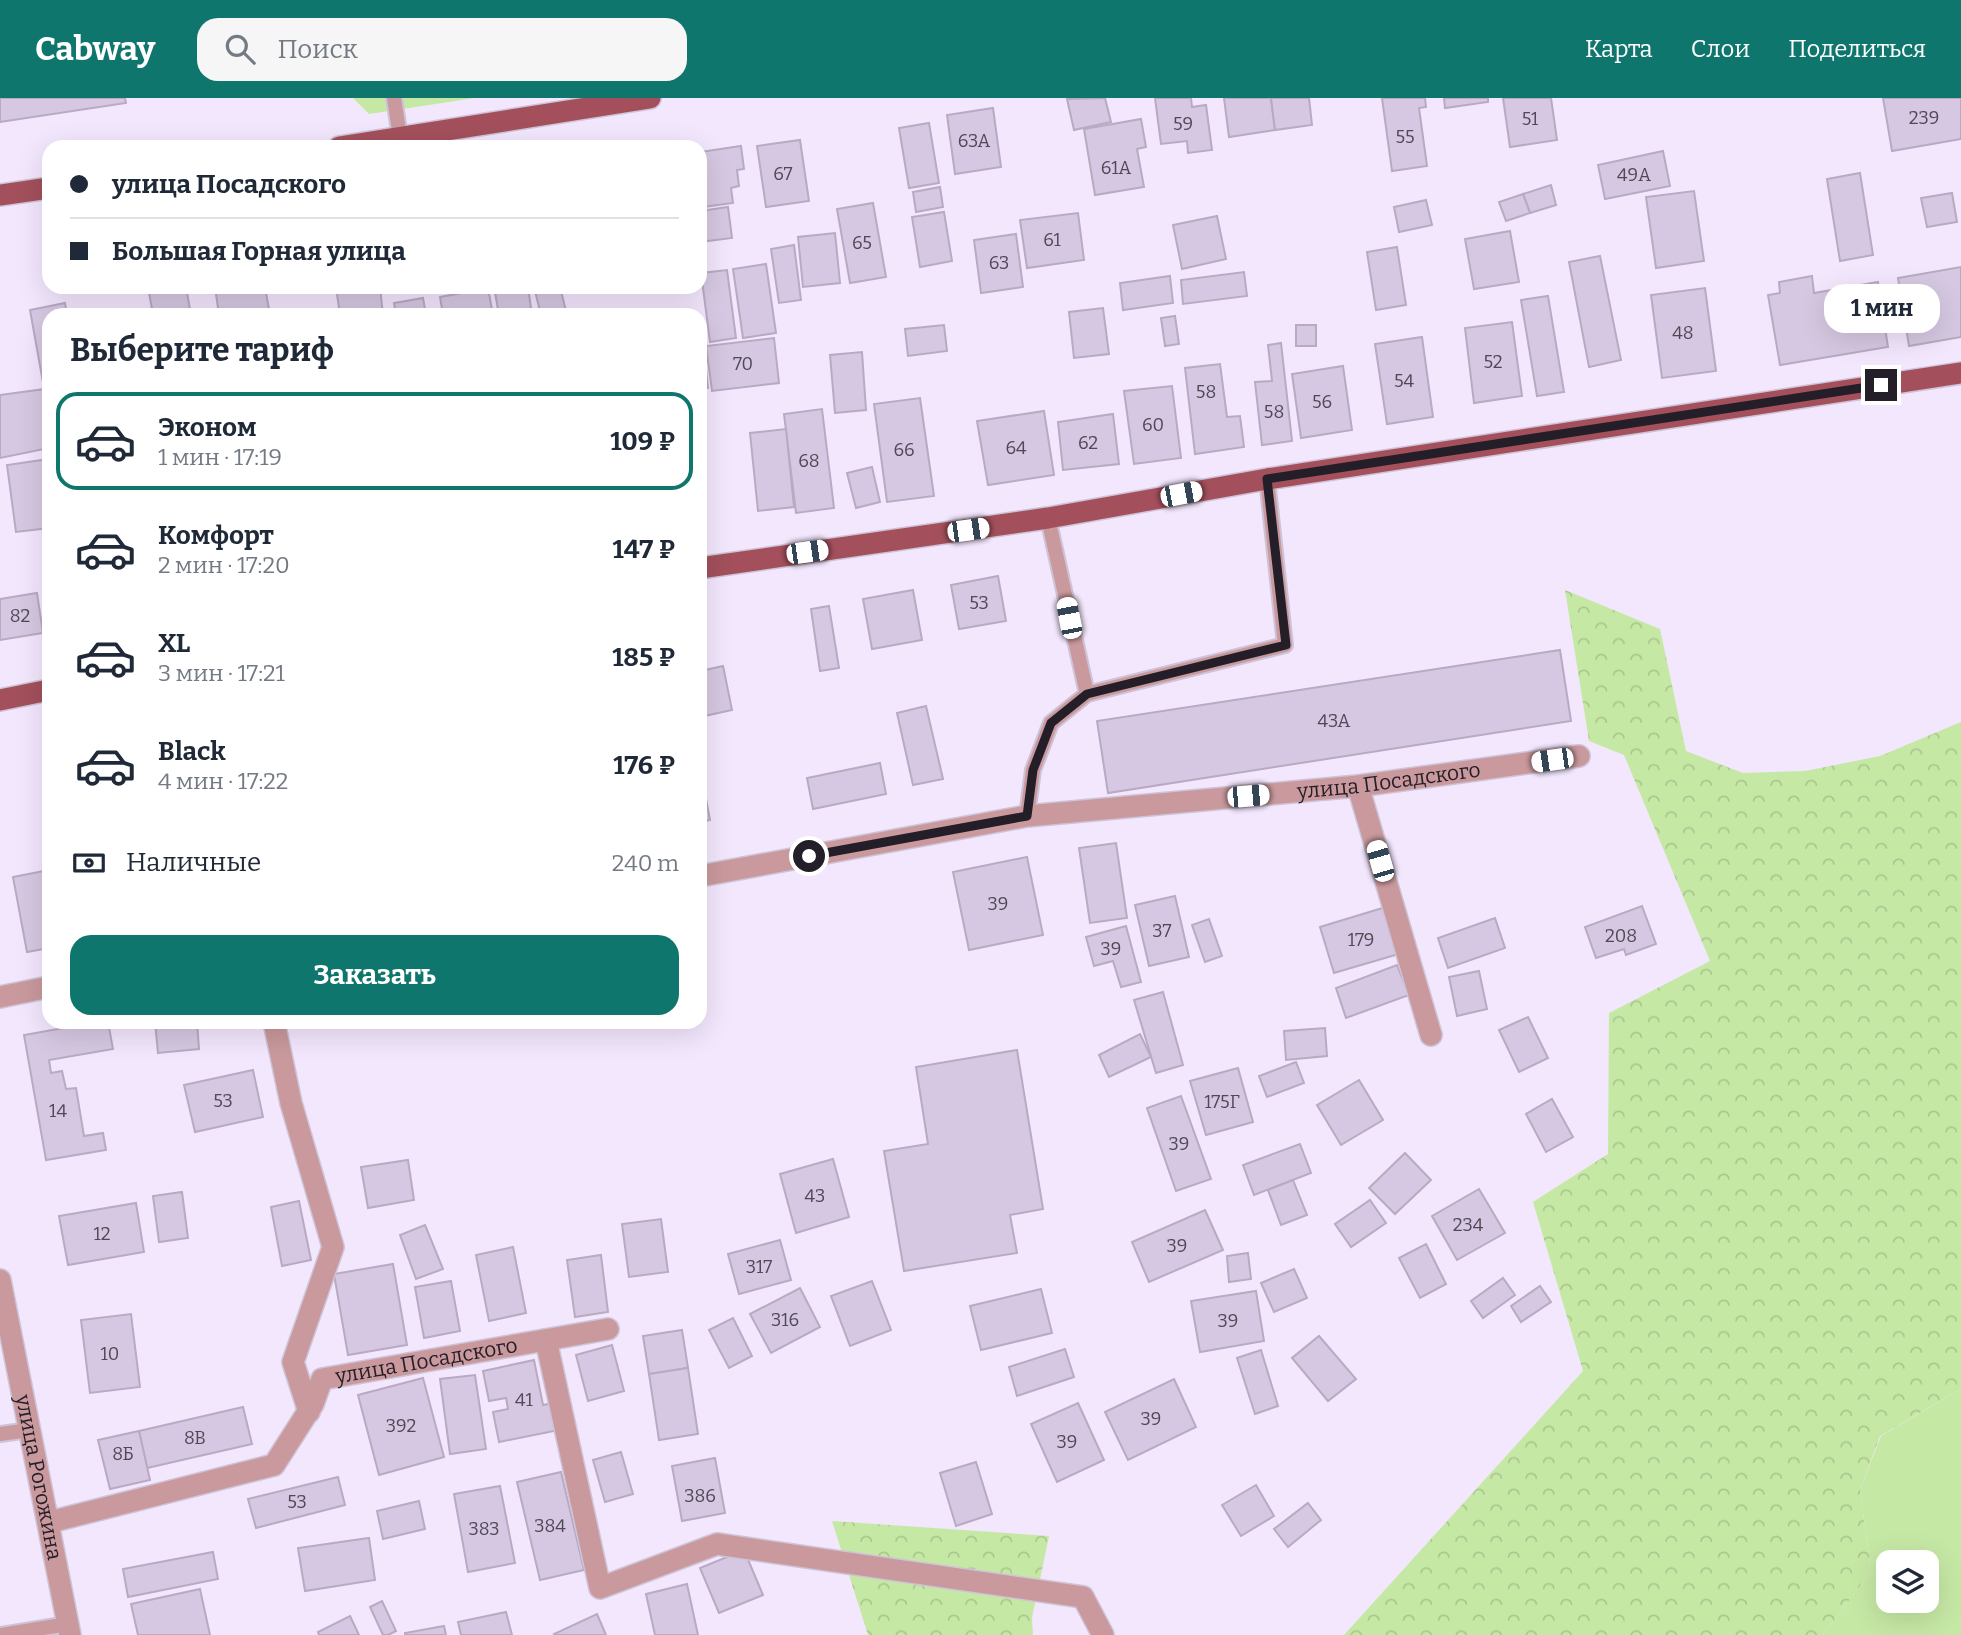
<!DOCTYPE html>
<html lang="ru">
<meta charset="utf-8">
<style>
body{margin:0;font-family:Bitter,serif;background:#f6f6f7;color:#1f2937;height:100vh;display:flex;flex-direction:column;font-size:26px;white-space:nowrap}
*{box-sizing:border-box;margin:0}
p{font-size:23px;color:#747a83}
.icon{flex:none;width:38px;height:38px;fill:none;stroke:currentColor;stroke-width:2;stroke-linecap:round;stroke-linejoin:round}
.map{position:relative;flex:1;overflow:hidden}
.details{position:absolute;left:42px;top:210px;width:665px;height:721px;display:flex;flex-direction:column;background:#fff;border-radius:21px;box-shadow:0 7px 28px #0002}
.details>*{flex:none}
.hud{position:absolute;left:42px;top:42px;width:665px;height:154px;border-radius:21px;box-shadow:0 7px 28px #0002;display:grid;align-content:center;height:154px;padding:0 28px;background:#fff}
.buttons{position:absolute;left:1876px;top:1452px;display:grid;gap:14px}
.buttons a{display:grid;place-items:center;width:63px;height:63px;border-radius:14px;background:#fff;box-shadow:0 7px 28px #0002;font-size:35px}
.end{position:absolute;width:32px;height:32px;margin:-16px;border:9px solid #241e28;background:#fff;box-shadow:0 0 0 4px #fff}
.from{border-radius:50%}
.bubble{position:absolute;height:49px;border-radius:21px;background:#fff;box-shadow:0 7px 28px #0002;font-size:23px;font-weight:700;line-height:49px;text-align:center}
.car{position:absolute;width:21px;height:42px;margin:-21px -10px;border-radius:9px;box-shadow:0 0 5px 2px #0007;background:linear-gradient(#fff 24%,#345 0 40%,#fff 0 76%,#345 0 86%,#fff 0)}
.hud b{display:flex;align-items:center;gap:24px;height:66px;font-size:26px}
.hud b+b{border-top:2px solid #e0e1e3}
.hud i{width:18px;height:18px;background:#1f2937}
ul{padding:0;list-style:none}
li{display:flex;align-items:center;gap:21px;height:98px;margin:0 14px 10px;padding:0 14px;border:4px solid transparent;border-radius:21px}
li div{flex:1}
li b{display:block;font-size:26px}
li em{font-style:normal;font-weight:700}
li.selected{border-color:#0f766e}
li>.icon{width:63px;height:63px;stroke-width:1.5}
h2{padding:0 28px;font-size:32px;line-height:84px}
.pay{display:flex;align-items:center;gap:18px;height:77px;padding:0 28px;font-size:26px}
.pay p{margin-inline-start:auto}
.button{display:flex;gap:14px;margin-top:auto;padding:14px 28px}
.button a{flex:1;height:80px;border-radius:21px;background:#0f766e;color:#fff;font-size:28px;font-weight:700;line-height:80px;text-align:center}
header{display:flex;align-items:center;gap:42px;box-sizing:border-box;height:98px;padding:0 35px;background:#0f766e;color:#fff}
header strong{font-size:33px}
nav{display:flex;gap:38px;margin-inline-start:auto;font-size:24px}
.search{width:490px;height:63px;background:#f6f6f7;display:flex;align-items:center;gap:18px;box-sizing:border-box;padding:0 24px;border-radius:21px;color:#747a83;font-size:26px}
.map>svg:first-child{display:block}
.green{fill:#c6e8a5;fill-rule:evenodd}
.forest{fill:url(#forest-crowns)}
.building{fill:#d6c8e2;stroke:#b8aac3;stroke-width:2}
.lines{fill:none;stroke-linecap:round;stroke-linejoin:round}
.lane-casing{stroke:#cec3d7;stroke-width:18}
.street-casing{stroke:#cec3d7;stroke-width:24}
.primary-casing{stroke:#cec3d7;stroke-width:24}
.lane{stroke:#c9999d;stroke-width:14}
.street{stroke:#c9999d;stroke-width:21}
.primary{stroke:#a3505c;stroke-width:21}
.route{stroke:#241e28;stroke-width:9}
.labels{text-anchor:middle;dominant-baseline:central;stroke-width:6;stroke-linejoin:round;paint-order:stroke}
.number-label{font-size:18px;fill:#504856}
.street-label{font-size:21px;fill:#241e28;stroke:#f3e7fd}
</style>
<header>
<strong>Cabway</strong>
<div class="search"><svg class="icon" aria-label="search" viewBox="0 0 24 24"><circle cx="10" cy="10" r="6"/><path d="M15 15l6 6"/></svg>Поиск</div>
<nav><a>Карта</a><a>Слои</a><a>Поделиться</a></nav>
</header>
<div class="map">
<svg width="1961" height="1537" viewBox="0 0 1961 1537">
<defs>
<pattern id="forest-crowns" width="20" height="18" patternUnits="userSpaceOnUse" patternTransform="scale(1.75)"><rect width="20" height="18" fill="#c6e8a5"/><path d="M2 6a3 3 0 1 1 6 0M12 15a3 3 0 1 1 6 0" fill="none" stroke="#aac78e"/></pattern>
</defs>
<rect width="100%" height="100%" fill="#f3e7fd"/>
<g class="green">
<polygon points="353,0 475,0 369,16"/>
<path d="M1961,1291v246h-138l48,-64 -11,-81 21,-54zM1888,1465h39v38h-39z"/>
</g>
<g class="forest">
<polygon points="1565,492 1660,531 1686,653 1743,675 1805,673 1880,658 1961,624 1961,1291 1880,1338 1860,1392 1871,1473 1823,1537 1344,1537 1583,1273 1533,1104 1608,1056 1609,915 1710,863 1624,657 1589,643"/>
<polygon points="832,1423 1049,1438 1032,1520 1033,1537 868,1537"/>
</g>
<g class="building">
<polygon points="0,0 125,0 126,5 0,24"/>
<polygon points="1105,0 1111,24 1074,32 1067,1"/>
<polygon points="1155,0 1191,0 1192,9 1206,7 1212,52 1188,55 1187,43 1161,46"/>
<polygon points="1224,0 1271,0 1275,32 1229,39"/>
<polygon points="1271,0 1309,0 1312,27 1275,32"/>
<polygon points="1382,0 1425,0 1426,9 1419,10 1427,68 1392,73"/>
<polygon points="1444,0 1488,0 1488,4 1445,10"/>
<polygon points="1503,0 1551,0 1557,42 1510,49"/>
<polygon points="1883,0 1961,0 1961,41 1892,53"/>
<polygon points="993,10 1001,69 955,76 947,17"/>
<polygon points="1141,21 1146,49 1137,51 1144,89 1095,97 1084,31"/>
<polygon points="929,25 939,85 909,90 899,30"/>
<polygon points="800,42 809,103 766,109 757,48"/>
<polygon points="741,48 744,71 737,72 739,88 731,90 733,105 703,109 700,54"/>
<polygon points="1663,53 1670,88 1605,101 1598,67"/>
<polygon points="1860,75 1873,157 1840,163 1827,81"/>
<polygon points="1551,87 1556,107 1530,115 1523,96"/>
<polygon points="940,89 943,109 916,114 913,94"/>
<polygon points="1694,93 1704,163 1656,170 1646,99"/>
<polygon points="1952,95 1957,124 1927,129 1921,100"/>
<polygon points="1523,96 1530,115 1506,123 1499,104"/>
<polygon points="1426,102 1432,127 1399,134 1394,109"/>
<polygon points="873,105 886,179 850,185 837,111"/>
<polygon points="728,109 732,140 700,144 700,113"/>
<polygon points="944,114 952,163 920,169 912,119"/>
<polygon points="1078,115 1084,162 1027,170 1020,122"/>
<polygon points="1217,118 1226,161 1182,171 1173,127"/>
<polygon points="1510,133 1519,184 1474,191 1465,141"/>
<polygon points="835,135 840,185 803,189 798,139"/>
<polygon points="1016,136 1023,189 981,195 974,142"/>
<polygon points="794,147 801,202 779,205 771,151"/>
<polygon points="1397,149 1406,207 1376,212 1367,154"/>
<polygon points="1600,158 1621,262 1589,269 1569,164"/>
<polygon points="766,166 776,235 743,240 733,171"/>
<polygon points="1961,169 1961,239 1909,248 1898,180"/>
<polygon points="727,172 736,240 710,244 701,175"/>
<polygon points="1244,174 1247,198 1183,206 1181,182"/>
<polygon points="1170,178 1173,205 1123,212 1120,185"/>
<polygon points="1812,178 1814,195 1878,184 1888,249 1780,267 1768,197 1780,195 1779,184"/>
<polygon points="148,189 186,189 191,217 153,217"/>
<polygon points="215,189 265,189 270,217 219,217"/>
<polygon points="336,189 380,189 383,217 340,217"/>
<polygon points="494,189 528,189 532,217 499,217"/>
<polygon points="534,189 560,189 567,217 541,217"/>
<polygon points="488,190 493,217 443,217 440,199"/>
<polygon points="1705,190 1716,273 1662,280 1651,197"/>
<polygon points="1548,198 1564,294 1537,298 1521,202"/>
<polygon points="423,200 426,217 396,217 394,205"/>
<polygon points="65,205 67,217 49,217 49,289 44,290 30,212"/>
<polygon points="1103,210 1109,256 1074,260 1069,214"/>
<polygon points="1175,218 1179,246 1165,248 1161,220"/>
<polygon points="1512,224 1522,298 1474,305 1465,230"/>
<polygon points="944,227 947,253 908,258 905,231"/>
<rect x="1296" y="227" width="20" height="21"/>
<polygon points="1422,239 1433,319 1387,326 1375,246"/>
<polygon points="774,240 779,285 712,293 706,248"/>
<polygon points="1281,245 1292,343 1262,347 1255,284 1272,283 1268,247"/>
<polygon points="700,251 704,251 708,290 700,291"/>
<polygon points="862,254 866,312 835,315 830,257"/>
<polygon points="1220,266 1227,319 1240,318 1244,349 1195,356 1185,270"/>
<polygon points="1343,268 1352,332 1301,340 1292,276"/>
<polygon points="1172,288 1181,360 1134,366 1124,293"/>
<polygon points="45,291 49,350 0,360 0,297"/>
<polygon points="920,300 934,398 887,404 874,306"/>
<polygon points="822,311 834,410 796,415 784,316"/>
<polygon points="1044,313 1054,377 988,387 977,323"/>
<polygon points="1113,316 1119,366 1063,372 1058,324"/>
<polygon points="786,331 794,409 758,413 750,335"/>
<polygon points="700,353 705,426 700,426"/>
<polygon points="49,361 49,430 16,434 7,367"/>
<polygon points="872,369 880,404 856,410 847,375"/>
<polygon points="998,478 1006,523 959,531 951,487"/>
<polygon points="913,492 922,542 872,551 863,501"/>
<polygon points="37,495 43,535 0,542 0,501"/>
<polygon points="829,508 839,570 820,573 811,511"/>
<polygon points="1560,552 1571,623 1108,695 1097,623"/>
<polygon points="723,568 732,612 700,619 700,573"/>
<polygon points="926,608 943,681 913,687 897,615"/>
<polygon points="880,665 886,696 813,711 807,680"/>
<polygon points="700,668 710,722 700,724"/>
<polygon points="1116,745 1127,820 1090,825 1079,750"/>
<polygon points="1027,759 1043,837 969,852 953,774"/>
<polygon points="49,772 49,850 27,854 13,779"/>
<polygon points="1175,798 1189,859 1149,868 1135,807"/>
<polygon points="1389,808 1402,855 1334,875 1320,829"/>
<polygon points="1642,808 1656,846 1626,857 1624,851 1596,860 1585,829"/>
<polygon points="1495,820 1505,850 1448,870 1438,840"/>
<polygon points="1209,821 1222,858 1205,864 1192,827"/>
<polygon points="1126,828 1141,884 1121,889 1113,863 1094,868 1086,839"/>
<polygon points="1397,867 1409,897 1346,920 1336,890"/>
<polygon points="1479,873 1487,911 1457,918 1449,879"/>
<polygon points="1163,894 1183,967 1156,975 1134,902"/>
<polygon points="1528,919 1548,960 1519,974 1499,932"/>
<polygon points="97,924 108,924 113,951 49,962 51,975 62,973 66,991 76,990 84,1038 103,1035 106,1052 46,1062 24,937"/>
<polygon points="155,924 197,924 199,951 158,955"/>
<polygon points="1325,930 1327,958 1286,962 1284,933"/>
<polygon points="1140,936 1151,959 1109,979 1099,957"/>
<polygon points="1017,952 1043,1111 1010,1117 1017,1155 904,1173 884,1053 928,1046 916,969"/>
<polygon points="1296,964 1304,985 1267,999 1259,978"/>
<polygon points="1238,970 1253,1024 1206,1037 1190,983"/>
<polygon points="253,972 263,1019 195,1034 184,987"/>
<polygon points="1359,982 1383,1022 1341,1047 1317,1007"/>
<polygon points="1181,998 1211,1081 1176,1093 1147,1010"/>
<polygon points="1552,1001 1573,1039 1546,1054 1526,1016"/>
<polygon points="1300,1046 1311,1075 1254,1097 1243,1067"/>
<polygon points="1405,1055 1431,1082 1395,1116 1369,1090"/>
<polygon points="833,1061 849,1119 796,1135 780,1076"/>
<polygon points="408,1062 414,1102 368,1110 361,1069"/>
<polygon points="1293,1082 1307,1117 1281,1127 1268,1092"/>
<polygon points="1479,1091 1505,1135 1457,1162 1432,1118"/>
<polygon points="182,1094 188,1140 159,1144 153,1098"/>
<polygon points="1370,1102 1386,1125 1351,1149 1335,1126"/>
<polygon points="299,1103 311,1162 282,1168 271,1109"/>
<polygon points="136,1105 144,1154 68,1167 59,1118"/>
<polygon points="1205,1112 1223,1152 1149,1184 1132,1144"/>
<polygon points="661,1121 668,1174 629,1179 622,1126"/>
<polygon points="425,1127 443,1171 416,1181 400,1137"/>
<polygon points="780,1142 791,1182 739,1196 728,1156"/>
<polygon points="1426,1146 1446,1186 1420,1200 1399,1160"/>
<polygon points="513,1149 526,1215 489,1223 476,1157"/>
<polygon points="1248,1155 1251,1181 1229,1184 1227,1158"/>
<polygon points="601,1157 608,1214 575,1219 567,1162"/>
<polygon points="393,1166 407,1247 348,1257 334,1176"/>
<polygon points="1294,1171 1307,1200 1274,1214 1261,1185"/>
<polygon points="1503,1180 1515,1197 1483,1220 1471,1203"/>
<polygon points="451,1183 460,1233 424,1240 415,1189"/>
<polygon points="872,1183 891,1232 850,1248 831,1198"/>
<polygon points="1540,1188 1551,1204 1521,1224 1511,1208"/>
<polygon points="800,1190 820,1229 771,1255 750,1216"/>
<polygon points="1041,1191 1052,1235 981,1252 970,1208"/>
<polygon points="1256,1193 1264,1243 1200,1254 1191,1203"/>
<polygon points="131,1216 140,1289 90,1295 81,1222"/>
<polygon points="733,1220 752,1258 729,1270 709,1232"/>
<polygon points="682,1232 688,1270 649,1276 643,1238"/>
<polygon points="1319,1238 1356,1281 1328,1303 1292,1260"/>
<polygon points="612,1247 624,1293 588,1303 576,1257"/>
<polygon points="1065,1251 1074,1279 1017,1298 1009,1269"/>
<polygon points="1261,1252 1278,1308 1255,1316 1237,1260"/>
<polygon points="534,1262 543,1307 559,1304 564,1331 499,1344 493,1314 508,1311 506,1300 489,1303 483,1273"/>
<polygon points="688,1270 698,1336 659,1342 649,1276"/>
<polygon points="475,1277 486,1351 450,1356 440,1281"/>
<polygon points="423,1280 444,1359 379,1377 358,1297"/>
<polygon points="1174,1281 1196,1329 1128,1362 1105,1314"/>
<polygon points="1078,1305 1104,1362 1057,1384 1031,1326"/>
<polygon points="243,1309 252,1346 147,1370 139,1333"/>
<polygon points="139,1333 150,1382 110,1391 98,1342"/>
<polygon points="621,1354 633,1396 605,1404 593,1362"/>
<polygon points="715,1360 725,1415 682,1423 672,1368"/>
<polygon points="976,1364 992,1416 956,1428 940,1375"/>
<polygon points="561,1374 584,1472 540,1482 517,1384"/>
<polygon points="338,1379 345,1407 256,1430 248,1401"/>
<polygon points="1256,1387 1274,1418 1241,1438 1222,1407"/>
<polygon points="500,1388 515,1465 468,1474 454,1396"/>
<polygon points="419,1403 425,1431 383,1441 377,1413"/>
<polygon points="1308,1405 1321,1422 1288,1449 1274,1431"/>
<polygon points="369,1440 375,1482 305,1493 298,1450"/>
<polygon points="744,1452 763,1497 719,1515 700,1470"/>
<polygon points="213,1454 218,1481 128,1499 123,1471"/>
<polygon points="687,1486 698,1537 655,1537 646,1496"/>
<polygon points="200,1491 210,1537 138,1537 131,1506"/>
<polygon points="382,1503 396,1533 388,1537 383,1537 370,1509"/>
<polygon points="506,1514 512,1537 461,1537 458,1524"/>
<polygon points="597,1516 606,1537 555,1537 554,1536"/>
<polygon points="350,1518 359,1537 319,1537 318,1534"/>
<polygon points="444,1528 446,1537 405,1537 405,1535"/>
</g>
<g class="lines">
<g class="lane-casing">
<g id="lane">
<polyline points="394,0 400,39"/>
<polyline points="1087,596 1285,547 1267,381"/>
<polyline points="1027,718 1033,672 1051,625 1087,596 1048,420"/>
<polyline points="0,1336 29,1332"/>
<polyline points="0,1537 68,1526"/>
</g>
</g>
<g class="street-casing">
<g id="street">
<polyline points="1358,688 1431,937"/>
<path id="s1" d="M700,778l327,-60 331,-30 221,-30"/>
<polyline points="0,899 49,889"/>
<polyline points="274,924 291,1005 333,1149 293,1264 309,1314"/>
<path id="s2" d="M0,1182l70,355"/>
<polyline points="546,1242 600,1490 717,1446 1083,1499 1103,1537"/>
<path id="s3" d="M50,1424l224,-57 39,-61 9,-25 286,-50"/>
</g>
</g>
<g class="primary-casing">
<g id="primary">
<polyline points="339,49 650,0"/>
<polyline points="0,97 49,90"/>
<polyline points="700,470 1048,420 1267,381 1961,275"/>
<polyline points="0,602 49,592"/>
</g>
</g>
<use href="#lane" class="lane"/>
<use href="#street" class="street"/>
<use href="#primary" class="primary"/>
</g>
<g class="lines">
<polyline class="route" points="809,758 1027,718 1033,672 1051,625 1087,596 1286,547 1267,381 1881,287"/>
</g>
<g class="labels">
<g class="number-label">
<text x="1924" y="20">239</text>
<text x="1530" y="21">51</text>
<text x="1183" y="26">59</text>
<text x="1405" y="39">55</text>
<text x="974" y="43">63А</text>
<text x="1116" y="70">61А</text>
<text x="783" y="76">67</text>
<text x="1634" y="77">49А</text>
<text x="1052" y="142">61</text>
<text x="862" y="145">65</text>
<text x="999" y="165">63</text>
<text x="1683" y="235">48</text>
<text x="1493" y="264">52</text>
<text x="743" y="266">70</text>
<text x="1404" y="283">54</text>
<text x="1206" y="294">58</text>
<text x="1322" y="304">56</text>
<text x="1274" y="314">58</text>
<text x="1153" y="327">60</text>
<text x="1088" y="345">62</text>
<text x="1016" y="350">64</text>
<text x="904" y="352">66</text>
<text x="809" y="363">68</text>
<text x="979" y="505">53</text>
<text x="20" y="518">82</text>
<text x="1334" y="623">43А</text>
<text x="998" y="806">39</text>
<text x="1162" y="833">37</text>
<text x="1621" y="838">208</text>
<text x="1361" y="842">179</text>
<text x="1111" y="851">39</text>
<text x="223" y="1003">53</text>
<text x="1222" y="1004">175Г</text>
<text x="58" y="1013">14</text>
<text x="1179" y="1046">39</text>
<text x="815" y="1098">43</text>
<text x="1468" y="1127">234</text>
<text x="102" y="1136">12</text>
<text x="1177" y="1148">39</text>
<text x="759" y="1169">317</text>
<text x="785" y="1222">316</text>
<text x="1228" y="1223">39</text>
<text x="110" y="1256">10</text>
<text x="524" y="1302">41</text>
<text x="1151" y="1321">39</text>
<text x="401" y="1328">392</text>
<text x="195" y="1340">8В</text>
<text x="1067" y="1344">39</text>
<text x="123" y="1356">8Б</text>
<text x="700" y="1398">386</text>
<text x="297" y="1404">53</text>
<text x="550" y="1428">384</text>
<text x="484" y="1431">383</text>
</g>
<g class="street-label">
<text stroke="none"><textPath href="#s1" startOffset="696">улица Посадского</textPath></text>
<text stroke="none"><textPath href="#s3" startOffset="436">улица Посадского</textPath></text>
<text stroke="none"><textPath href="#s2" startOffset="201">улица Рогожина</textPath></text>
</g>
</g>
</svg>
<div class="buttons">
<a><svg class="icon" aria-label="layers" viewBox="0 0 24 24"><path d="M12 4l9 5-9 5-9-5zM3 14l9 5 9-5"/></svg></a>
</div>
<i class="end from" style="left:809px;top:758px"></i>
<i class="end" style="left:1881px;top:287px"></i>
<div class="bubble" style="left:1824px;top:186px;width:116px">1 мин</div>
<i class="car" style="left:1181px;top:396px;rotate:79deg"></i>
<i class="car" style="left:968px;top:432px;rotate:82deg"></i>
<i class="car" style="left:807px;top:454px;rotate:82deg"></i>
<i class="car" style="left:1069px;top:520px;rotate:349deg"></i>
<i class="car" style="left:1552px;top:662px;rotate:262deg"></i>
<i class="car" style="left:1248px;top:698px;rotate:85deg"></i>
<i class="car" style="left:1380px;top:763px;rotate:344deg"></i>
<div class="hud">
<b><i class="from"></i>улица Посадского</b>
<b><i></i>Большая Горная улица</b>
</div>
<section class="details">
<h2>Выберите тариф</h2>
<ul>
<li class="selected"><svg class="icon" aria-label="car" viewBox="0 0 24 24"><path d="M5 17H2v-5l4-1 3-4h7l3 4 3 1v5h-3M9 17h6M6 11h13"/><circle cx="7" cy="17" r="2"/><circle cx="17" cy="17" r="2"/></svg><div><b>Эконом</b><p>1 мин · 17:19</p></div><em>109 ₽</em></li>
<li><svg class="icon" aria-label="car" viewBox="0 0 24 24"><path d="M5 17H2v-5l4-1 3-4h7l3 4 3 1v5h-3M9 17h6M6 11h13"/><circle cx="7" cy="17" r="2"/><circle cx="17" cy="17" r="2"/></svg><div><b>Комфорт</b><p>2 мин · 17:20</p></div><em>147 ₽</em></li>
<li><svg class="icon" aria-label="car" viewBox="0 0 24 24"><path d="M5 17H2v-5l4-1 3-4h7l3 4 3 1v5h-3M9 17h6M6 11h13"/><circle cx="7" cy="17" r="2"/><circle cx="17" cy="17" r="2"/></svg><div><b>XL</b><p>3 мин · 17:21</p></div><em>185 ₽</em></li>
<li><svg class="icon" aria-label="car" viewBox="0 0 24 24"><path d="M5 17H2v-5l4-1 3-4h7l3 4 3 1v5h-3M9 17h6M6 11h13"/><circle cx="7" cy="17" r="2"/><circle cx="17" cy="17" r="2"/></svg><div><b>Black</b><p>4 мин · 17:22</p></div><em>176 ₽</em></li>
</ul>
<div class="pay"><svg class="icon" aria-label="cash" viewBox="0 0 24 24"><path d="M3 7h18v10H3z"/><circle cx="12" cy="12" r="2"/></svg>Наличные<p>240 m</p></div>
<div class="button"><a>Заказать</a></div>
</section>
</div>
